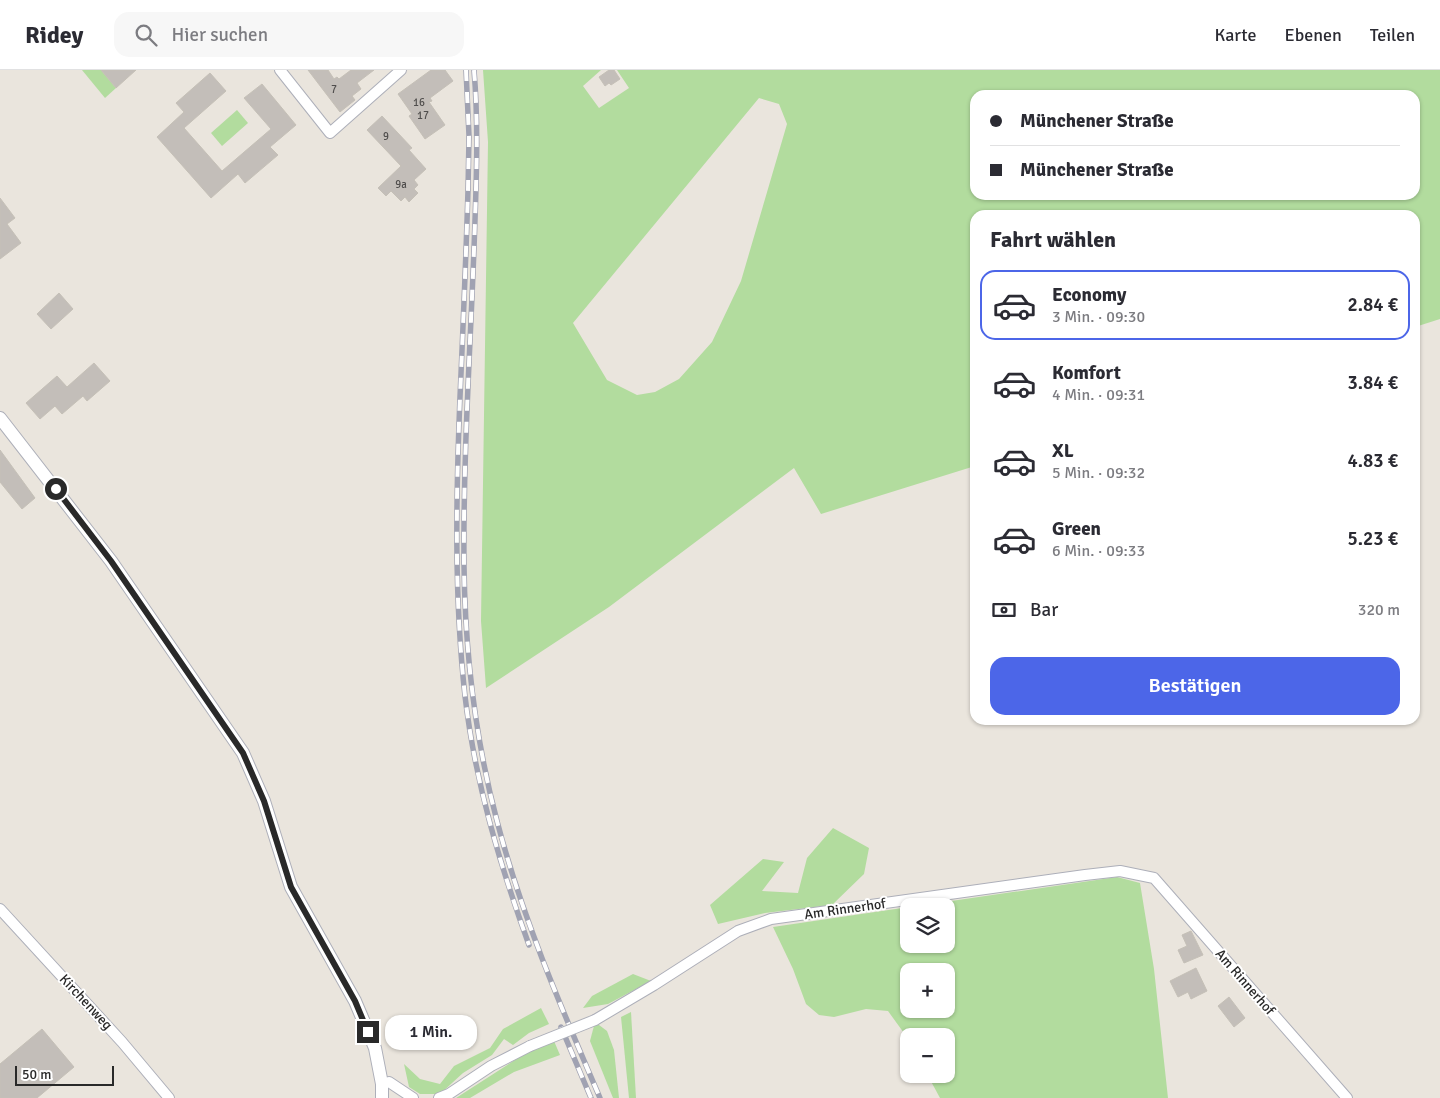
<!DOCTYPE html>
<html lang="de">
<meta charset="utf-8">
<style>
body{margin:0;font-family:Signika,sans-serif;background:#f7f7f7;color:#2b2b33;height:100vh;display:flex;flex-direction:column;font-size:19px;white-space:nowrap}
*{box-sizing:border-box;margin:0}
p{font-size:16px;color:#7c7c81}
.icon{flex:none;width:28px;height:28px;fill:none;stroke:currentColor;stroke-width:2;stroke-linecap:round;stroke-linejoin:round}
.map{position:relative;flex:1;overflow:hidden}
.details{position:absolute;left:970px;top:140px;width:450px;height:515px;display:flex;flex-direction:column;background:#fff;border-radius:15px;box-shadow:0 1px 4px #0004}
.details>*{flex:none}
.hud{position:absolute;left:970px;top:20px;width:450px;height:110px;border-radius:15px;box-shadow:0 1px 4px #0004;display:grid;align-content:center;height:110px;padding:0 20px;background:#fff}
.controls{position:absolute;left:900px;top:828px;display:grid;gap:10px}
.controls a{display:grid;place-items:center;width:55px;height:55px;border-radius:10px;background:#fff;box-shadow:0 1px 4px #0004;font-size:25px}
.scale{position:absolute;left:15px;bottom:12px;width:99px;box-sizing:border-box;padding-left:5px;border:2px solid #292929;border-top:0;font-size:14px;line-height:18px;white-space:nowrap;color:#292929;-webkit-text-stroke:4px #fff;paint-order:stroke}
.end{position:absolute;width:22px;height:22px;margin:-11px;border:6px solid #292929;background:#fff;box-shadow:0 0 0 2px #fff}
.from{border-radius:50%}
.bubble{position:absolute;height:35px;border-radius:15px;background:#fff;box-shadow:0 1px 4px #0004;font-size:16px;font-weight:600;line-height:35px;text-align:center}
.hud b{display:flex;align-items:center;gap:18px;height:48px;font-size:19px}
.hud b+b{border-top:1px solid #e1e1e2}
.hud i{width:12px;height:12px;background:#2b2b33}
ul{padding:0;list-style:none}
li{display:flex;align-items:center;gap:15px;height:70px;margin:0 10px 8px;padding:0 10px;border:2px solid transparent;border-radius:15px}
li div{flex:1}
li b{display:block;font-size:19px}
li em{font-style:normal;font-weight:600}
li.on{border-color:#4c66e8}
li>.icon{width:45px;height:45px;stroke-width:1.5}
h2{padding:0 20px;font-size:22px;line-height:60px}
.pay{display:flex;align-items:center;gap:12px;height:55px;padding:0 20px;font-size:19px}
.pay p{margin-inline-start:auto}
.action{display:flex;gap:10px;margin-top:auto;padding:10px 20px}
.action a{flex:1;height:58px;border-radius:15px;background:#4c66e8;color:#fff;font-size:20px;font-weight:600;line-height:58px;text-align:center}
header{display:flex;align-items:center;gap:30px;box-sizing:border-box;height:70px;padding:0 25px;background:#fff;border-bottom:1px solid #e1e1e2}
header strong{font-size:24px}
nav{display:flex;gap:28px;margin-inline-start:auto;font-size:18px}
.search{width:350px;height:45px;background:#f7f7f7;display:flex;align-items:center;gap:12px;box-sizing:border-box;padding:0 18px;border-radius:15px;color:#7c7c81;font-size:19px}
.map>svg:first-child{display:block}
.green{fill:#b2dc9e;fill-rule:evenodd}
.building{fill:#c3beb9;stroke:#c5c0b7}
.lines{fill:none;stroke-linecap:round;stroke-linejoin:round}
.minor-casing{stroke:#adafb9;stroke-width:12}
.tertiary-casing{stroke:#adafb9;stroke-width:14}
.minor{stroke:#fff;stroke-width:10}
.tertiary{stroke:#fff;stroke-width:12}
.rail-casing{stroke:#a0a2b2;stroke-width:5.5}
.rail{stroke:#fff;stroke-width:4;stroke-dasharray:11;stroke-linecap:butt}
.minor-bridge-casing{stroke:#adafb9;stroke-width:12;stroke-linecap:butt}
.minor-bridge{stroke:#fff;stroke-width:10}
.route{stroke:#292929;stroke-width:6}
.labels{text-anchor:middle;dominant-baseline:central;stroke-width:4;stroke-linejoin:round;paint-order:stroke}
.number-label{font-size:11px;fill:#504e4d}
.street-label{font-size:14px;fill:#292929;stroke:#fff}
</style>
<header>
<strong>Ridey</strong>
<div class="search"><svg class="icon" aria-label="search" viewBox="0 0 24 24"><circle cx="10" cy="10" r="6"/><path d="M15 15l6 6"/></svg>Hier suchen</div>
<nav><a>Karte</a><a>Ebenen</a><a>Teilen</a></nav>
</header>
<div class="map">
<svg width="1440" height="1028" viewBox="0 0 1440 1028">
<rect width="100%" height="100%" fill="#eae5dd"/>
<g class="green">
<polygon points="82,0 101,0 116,18 105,28"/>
<path d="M483,0h118l-18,16 16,22 30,-20 -12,-18h823v249l-25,8v-112h-440v251l-154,48 -27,-46 -185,139 -123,81 -5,-67 7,-479zM975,25h440v100h-440zM759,28l20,6 8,20 -46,157 -29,61 -33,37 -24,13 -18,3 -30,-15 -34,-57z"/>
<polygon points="237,40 248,53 222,76 211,63"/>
<polygon points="833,758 869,778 864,804 832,835 765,843 718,854 710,835 763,789 784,792 762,821 798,823 807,788"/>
<path d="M1117,807l23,6 14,86 14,129h-228l-13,-24h19v-38h-37v4l-21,-29 -22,-2 -32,8 -15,-2 -13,-11 -13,-35 -20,-42 136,-20v37h37v-38h-29zM909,901h37v38h-37z"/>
<polygon points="633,904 651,911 608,934 583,938 592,926"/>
<polygon points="541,938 549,954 529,963 513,975 504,969 492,985 463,1003 440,1024 420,1024 409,1017 404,994 420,1009 440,1014 454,996 490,978 503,959"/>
<polygon points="631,942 636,1028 629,1028 621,947"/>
<polygon points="595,952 607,961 614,980 619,1028 613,1028 590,971"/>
<polygon points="554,971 560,985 514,1002 470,1028 456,1028 532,979"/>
</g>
<g class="building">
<polygon points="101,0 136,0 116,18"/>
<polygon points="308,0 328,0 334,9 337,7 339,9 351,0 374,0 357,13 361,19 352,26 355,30 340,42"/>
<polygon points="431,0 445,0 453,11 430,28 432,31 429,32 445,55 425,69 409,46 412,44 398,24"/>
<polygon points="609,0 614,0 620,9 611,15 609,13 605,16 599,7"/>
<polygon points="210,3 226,21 184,58 222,101 271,59 244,28 262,14 296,55 270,77 278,85 245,113 238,104 211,128 157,67 184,42 176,33"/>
<polygon points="382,46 412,78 409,80 426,99 414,110 418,115 414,119 418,123 409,132 405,127 401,131 391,121 386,126 378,118 401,96 367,60"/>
<polygon points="0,128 15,148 7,154 21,173 0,189"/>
<polygon points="59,223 73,239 51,259 37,244"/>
<polygon points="94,293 110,311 87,331 83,326 62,344 55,336 40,349 26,333 57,306 67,317"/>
<polygon points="0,380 35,428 22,439 0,412"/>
<polygon points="1191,861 1203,885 1184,893 1178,880 1187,876 1182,865"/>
<polygon points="1196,898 1207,921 1191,929 1188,922 1178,927 1170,911"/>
<polygon points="1229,927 1245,948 1234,957 1218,936"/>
<polygon points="42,959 74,997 37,1028 0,1028 0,994"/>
</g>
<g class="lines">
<g class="minor-casing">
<g id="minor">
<polyline points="280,0 330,63 401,0"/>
<polyline points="0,839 122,972 169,1028"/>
<polyline points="595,950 654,915 738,861 771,849 1085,805 1120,801 1154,808 1347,1028"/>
<polyline points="382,1014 389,1012 413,1028"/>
<polyline points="439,1028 449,1024 491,996 530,976"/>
</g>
</g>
<g class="tertiary-casing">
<polyline id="tertiary" points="0,348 111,491 243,683 264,731 291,817 355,931 375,978 382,1014 382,1028"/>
</g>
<use href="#minor" class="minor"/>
<use href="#tertiary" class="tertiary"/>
<g class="rail-casing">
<g id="rail">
<path d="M466,0l3,66 -1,54c-2,69 -5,138 -8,207 -4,100 -6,200 5,299 10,86 35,169 64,249"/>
<path d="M474,0c5,59 2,120 0,179 -4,105 -11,211 -10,316 1,86 11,173 33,256 25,96 64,186 103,277"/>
<polyline points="561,957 591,1028"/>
</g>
</g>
<use href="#rail" class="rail"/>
<g class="minor-bridge-casing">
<polyline id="minor-bridge" points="530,976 595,950"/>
</g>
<use href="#minor-bridge" class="minor-bridge"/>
</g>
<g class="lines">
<polyline class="route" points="56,419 111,491 243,683 264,731 291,817 355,931 368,962"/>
</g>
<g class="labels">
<g class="number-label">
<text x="334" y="19">7</text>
<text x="419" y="32">16</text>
<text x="423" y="45">17</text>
<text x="386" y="66">9</text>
<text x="401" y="114">9a</text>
</g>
<g class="street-label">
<text transform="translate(845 839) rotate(-8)">Am Rinnerhof</text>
<text transform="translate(1245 912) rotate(49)">Am Rinnerhof</text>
<text transform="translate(86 932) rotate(47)">Kirchenweg</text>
</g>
</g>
</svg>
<div class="controls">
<a><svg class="icon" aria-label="layers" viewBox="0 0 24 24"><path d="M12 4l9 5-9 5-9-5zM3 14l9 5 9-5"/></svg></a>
<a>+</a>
<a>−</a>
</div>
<div class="scale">50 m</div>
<i class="end from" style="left:56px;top:419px"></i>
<i class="end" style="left:368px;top:962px"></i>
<div class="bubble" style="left:385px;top:945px;width:92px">1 Min.</div>
<div class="hud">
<b><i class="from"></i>Münchener Straße</b>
<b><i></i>Münchener Straße</b>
</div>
<section class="details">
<h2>Fahrt wählen</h2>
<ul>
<li class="on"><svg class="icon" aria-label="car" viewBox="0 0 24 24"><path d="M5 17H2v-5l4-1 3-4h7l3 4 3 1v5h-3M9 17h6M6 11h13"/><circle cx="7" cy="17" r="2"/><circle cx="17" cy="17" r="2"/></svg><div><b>Economy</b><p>3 Min. · 09:30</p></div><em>2.84 €</em></li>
<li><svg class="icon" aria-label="car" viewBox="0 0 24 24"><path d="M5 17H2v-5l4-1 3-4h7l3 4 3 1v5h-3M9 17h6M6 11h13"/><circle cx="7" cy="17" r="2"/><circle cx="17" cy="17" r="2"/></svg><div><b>Komfort</b><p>4 Min. · 09:31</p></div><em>3.84 €</em></li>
<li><svg class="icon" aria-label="car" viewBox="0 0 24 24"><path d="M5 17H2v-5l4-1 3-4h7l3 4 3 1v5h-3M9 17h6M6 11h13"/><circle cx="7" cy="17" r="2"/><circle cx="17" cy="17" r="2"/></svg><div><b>XL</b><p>5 Min. · 09:32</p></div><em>4.83 €</em></li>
<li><svg class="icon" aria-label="car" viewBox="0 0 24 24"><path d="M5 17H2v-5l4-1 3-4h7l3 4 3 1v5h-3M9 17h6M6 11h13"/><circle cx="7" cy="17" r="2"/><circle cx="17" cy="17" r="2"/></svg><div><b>Green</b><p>6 Min. · 09:33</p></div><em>5.23 €</em></li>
</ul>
<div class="pay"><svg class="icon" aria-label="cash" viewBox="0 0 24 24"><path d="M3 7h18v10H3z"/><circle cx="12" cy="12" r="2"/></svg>Bar<p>320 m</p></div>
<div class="action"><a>Bestätigen</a></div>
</section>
</div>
